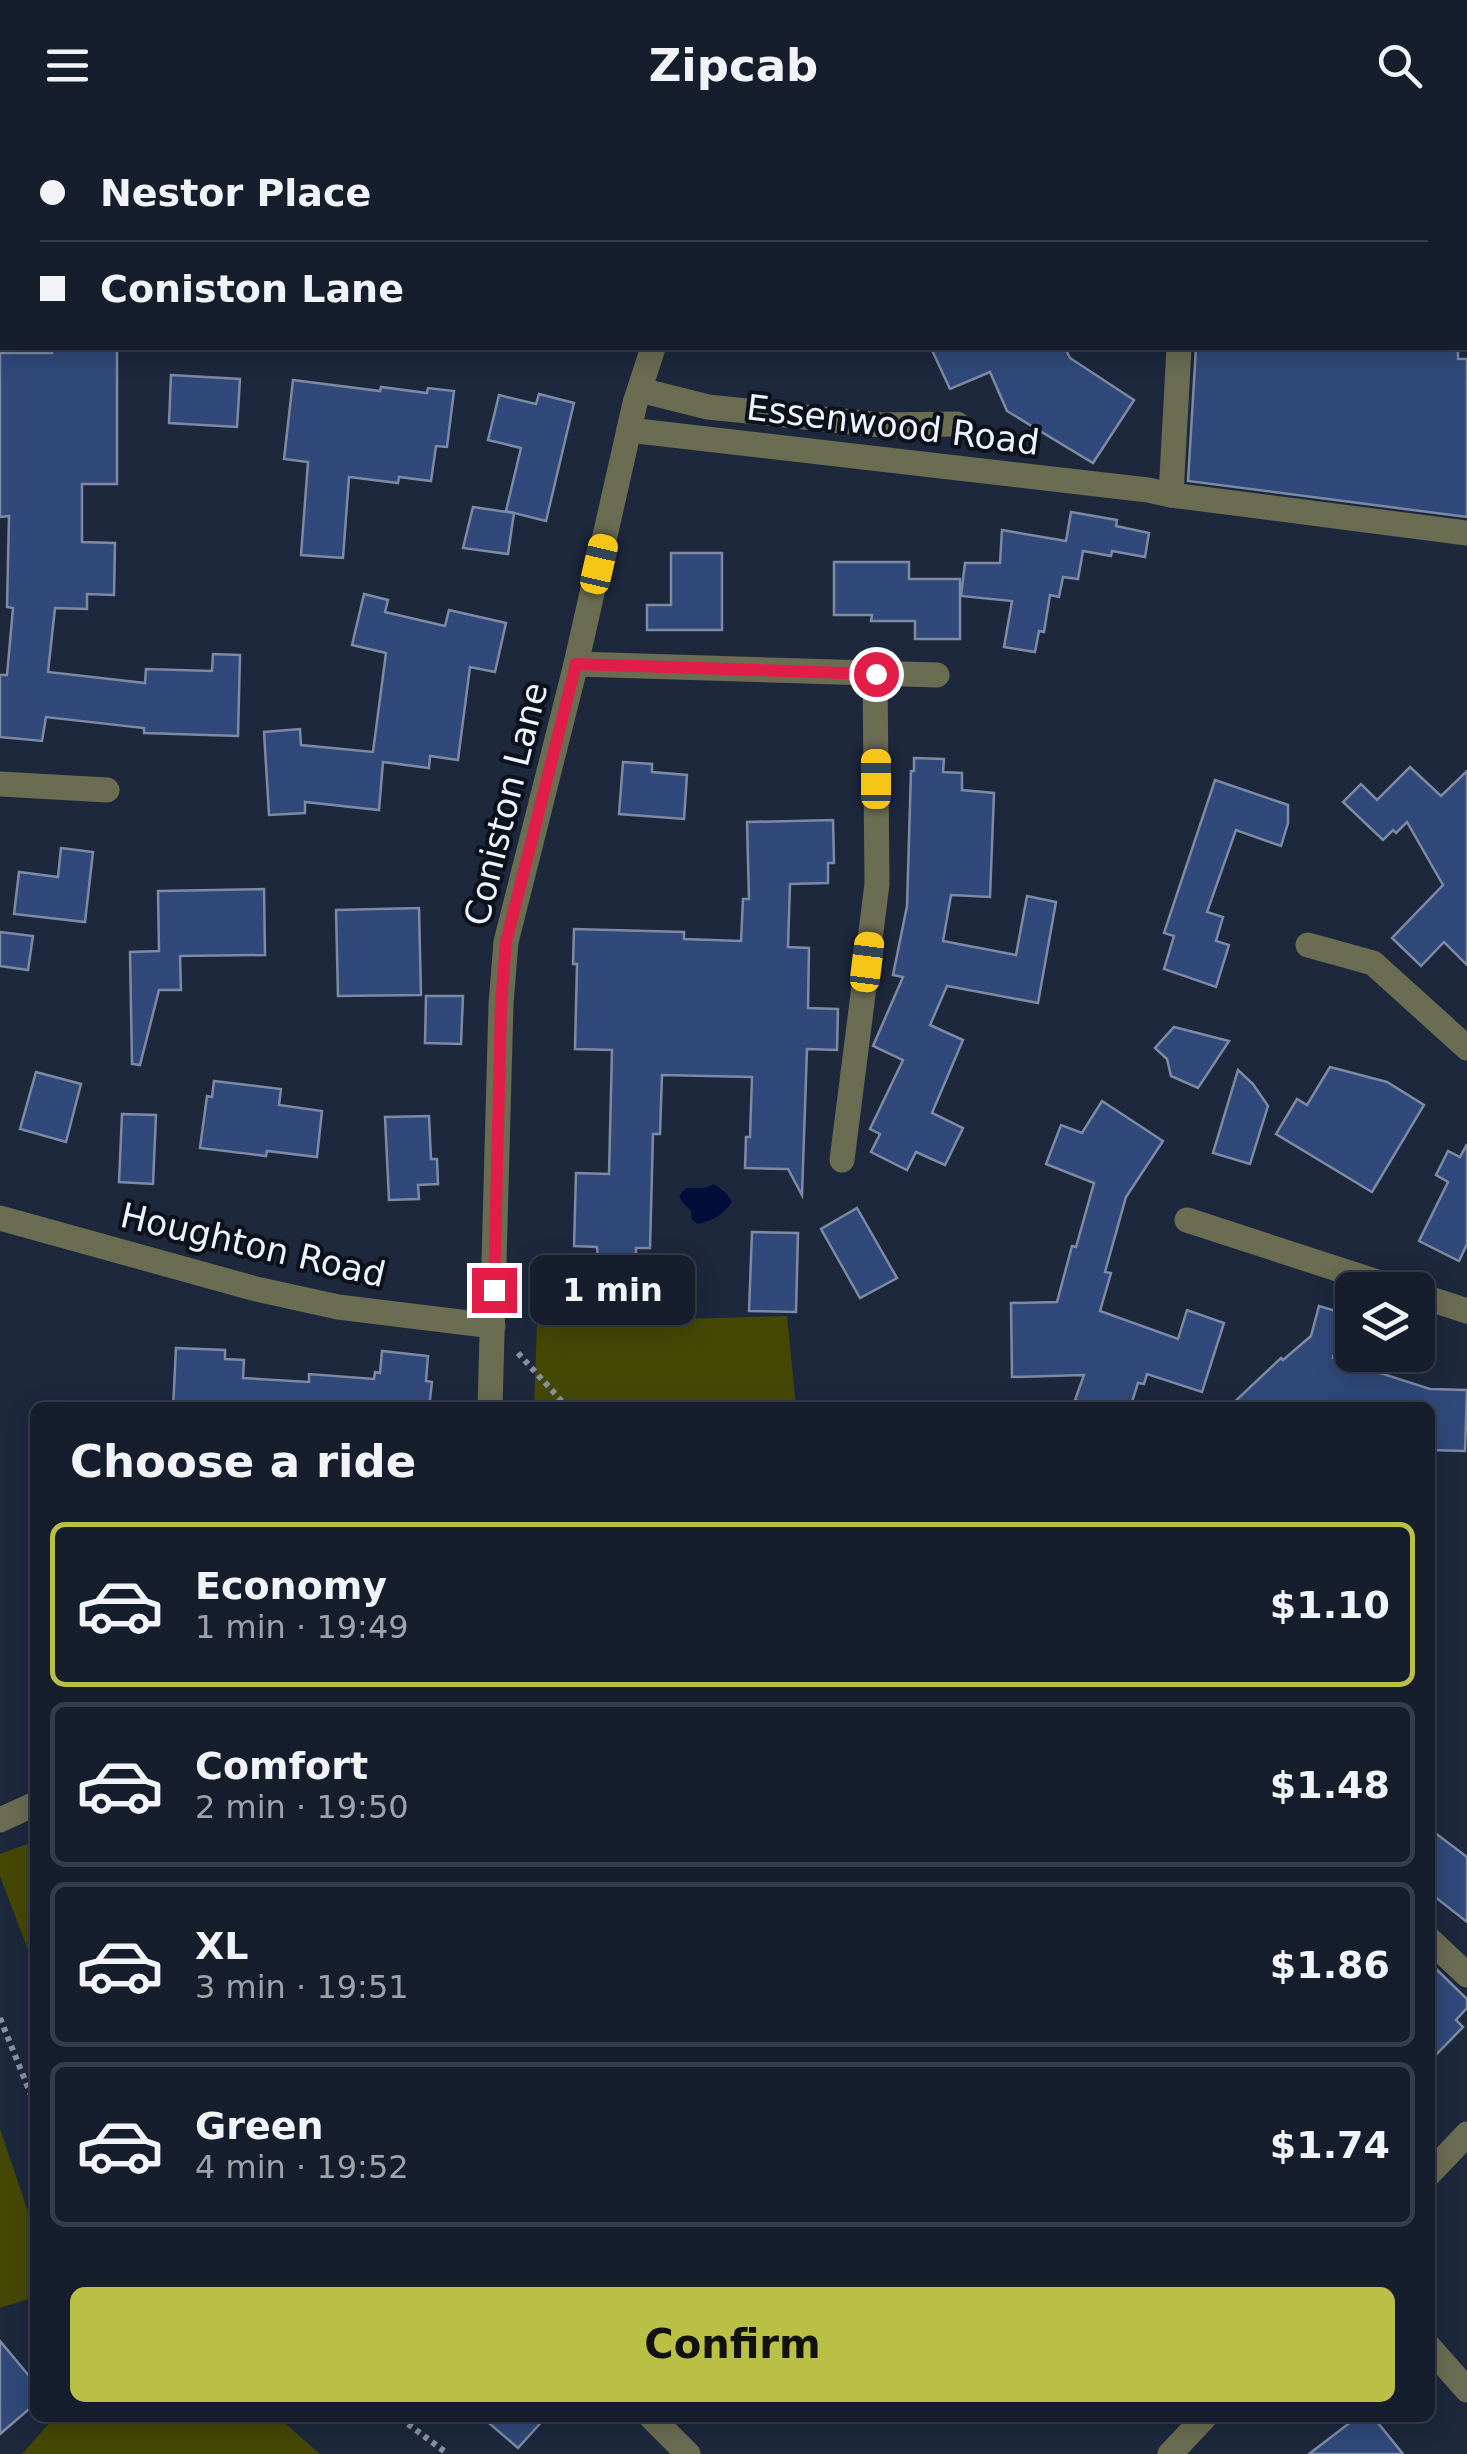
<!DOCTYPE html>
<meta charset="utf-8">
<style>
body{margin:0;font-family:"DejaVu Sans",sans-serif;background:#232b3a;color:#f1f3f6;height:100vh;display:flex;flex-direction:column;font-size:38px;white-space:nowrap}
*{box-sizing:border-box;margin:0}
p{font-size:32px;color:#9ea2aa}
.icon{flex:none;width:55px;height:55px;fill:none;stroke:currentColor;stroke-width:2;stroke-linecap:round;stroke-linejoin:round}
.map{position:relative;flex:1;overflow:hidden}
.side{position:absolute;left:30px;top:1272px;width:1405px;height:1020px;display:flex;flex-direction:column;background:#161e2e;border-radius:15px;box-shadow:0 5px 25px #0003,0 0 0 2px #353c4a}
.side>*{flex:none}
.guide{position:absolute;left:0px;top:0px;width:1468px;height:220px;box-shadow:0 5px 25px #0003,0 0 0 2px #353c4a;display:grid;align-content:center;height:220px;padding:0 40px;background:#161e2e}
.controls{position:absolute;left:1335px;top:1142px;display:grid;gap:20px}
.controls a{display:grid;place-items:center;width:100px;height:100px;border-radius:15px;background:#161e2e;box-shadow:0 5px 25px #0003,0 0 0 2px #353c4a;font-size:50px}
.end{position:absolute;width:45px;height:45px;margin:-22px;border:12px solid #e11d48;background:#fff;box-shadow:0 0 0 5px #fff}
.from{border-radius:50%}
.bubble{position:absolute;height:70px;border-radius:15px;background:#161e2e;box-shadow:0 5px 25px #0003,0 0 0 2px #353c4a;font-size:32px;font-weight:800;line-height:70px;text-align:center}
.car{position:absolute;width:30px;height:60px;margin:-30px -15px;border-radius:12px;box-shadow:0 0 8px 2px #0007;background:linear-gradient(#f5c518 24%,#345 0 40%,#f5c518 0 76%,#345 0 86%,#f5c518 0)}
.guide b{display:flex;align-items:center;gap:35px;height:95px;font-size:38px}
.guide b+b{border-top:2px solid #353c4a}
.guide i{width:25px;height:25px;background:#f1f3f6}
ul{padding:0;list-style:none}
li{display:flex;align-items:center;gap:30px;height:165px;margin:0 20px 15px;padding:0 20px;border:5px solid #353c4a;border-radius:15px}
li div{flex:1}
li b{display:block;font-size:38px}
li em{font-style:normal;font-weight:800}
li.selected{border-color:#bac045}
li>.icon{width:90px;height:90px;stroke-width:1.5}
h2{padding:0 40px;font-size:45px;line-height:120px}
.primary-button{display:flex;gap:20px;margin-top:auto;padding:20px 40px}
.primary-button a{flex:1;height:115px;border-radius:15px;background:#bac045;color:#111;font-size:40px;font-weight:800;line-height:115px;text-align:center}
header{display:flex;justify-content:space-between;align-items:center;height:130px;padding:0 40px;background:#161e2e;font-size:45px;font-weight:800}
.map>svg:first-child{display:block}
.green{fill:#454805}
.water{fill:#010e3a}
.building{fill:#30497a;stroke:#7c8aa4;stroke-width:2.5}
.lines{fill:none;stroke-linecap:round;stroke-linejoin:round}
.path{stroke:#8891a1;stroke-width:6;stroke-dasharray:5 5;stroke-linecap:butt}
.minor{stroke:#6a6d52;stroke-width:25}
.route{stroke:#e11d48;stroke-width:12}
.labels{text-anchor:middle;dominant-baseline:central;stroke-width:8;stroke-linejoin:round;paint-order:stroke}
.street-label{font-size:35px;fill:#edf3ff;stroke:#0c111a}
</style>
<header><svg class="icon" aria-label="menu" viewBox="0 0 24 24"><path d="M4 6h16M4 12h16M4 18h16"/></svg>Zipcab<svg class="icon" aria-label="search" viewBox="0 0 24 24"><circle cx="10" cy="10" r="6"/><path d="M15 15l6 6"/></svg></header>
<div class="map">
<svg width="1467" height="2324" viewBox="0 0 1467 2324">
<rect width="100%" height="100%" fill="#1d283d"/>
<g class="green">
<polygon points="787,1186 796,1277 534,1277 537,1193"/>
<polygon points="35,1711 35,1838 0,1746 0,1724"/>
<polygon points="0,1999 35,2102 35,2167 0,2178"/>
<polygon points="54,2288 279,2288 320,2324 22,2324"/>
</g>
<path class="water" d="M714,1054l12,9 6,9c-9,13 -18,18 -34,22l-6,-4 -1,-9 -8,-8 -4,-7 7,-8h19z"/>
<g class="building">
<polygon points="52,218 117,219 117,354 82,354 82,412 115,413 114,465 87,464 87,479 55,478 48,542 145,553 146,539 212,541 213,524 240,525 238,606 144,603 144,598 46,587 42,611 0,607 0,545 7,545 13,478 7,477 9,386 0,387 0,223 52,223"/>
<polygon points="931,218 1065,218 1070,228 1134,270 1093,333 1007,281 990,242 950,259"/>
<polygon points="1196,218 1458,218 1458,229 1467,229 1467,387 1188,351"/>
<polygon points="171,245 240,249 237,297 169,293"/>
<polygon points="293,250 380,261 381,257 427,263 428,258 454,261 447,317 436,316 431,351 399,347 398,353 349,347 343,428 301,425 308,332 284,329"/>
<polygon points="539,264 574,273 546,391 506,381 521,318 488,310 499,265 536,274"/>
<polygon points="473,377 514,383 508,424 463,418"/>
<polygon points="1071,382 1117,390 1116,396 1149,403 1145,427 1112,421 1111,426 1083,421 1078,449 1063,447 1059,467 1050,465 1044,502 1039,501 1035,522 1004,517 1012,471 961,466 965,433 1000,433 1002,400 1066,411"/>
<polygon points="671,423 722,423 722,500 647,500 647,475 671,475"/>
<polygon points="834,432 909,432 909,449 960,449 960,509 915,509 915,491 871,491 872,485 834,485"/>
<polygon points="364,464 388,470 385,482 445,496 449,480 506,493 495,542 470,537 458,630 430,626 429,638 383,632 379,680 305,672 305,683 269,685 264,602 300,599 301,615 373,622 386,523 352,515"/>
<polygon points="914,628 944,629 943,642 962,643 962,660 994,663 990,767 951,765 943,811 1016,825 1027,766 1056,772 1038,873 947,856 930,895 963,910 932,983 963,998 945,1035 916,1022 907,1040 871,1022 880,1004 870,999 903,930 873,916 903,847 893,845 907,776 911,641 914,641"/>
<polygon points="623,632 652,634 652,642 687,645 684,689 619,684"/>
<polygon points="1410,637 1441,666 1467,641 1467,835 1444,812 1421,836 1392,808 1443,755 1407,692 1396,703 1393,700 1383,710 1343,672 1361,654 1377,670"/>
<polygon points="1215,650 1288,675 1288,693 1281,716 1236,700 1207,782 1223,787 1216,811 1229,815 1216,857 1164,839 1174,806 1164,803"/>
<polygon points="833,690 834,733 828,733 828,753 790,754 788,817 809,818 808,878 838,879 837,920 807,919 802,1065 788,1039 745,1038 746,1007 750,1007 752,947 662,945 660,1004 653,1004 650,1118 636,1118 636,1130 598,1129 597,1117 574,1116 576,1043 609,1044 612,920 575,919 577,834 573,834 574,799 684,802 684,809 741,811 743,769 749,769 747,692"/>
<polygon points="61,718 93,722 85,792 14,784 19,742 58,747"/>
<polygon points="264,759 265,825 180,826 181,860 159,860 140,935 132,934 130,822 159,821 158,761"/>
<polygon points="419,778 421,865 338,866 336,780"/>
<polygon points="0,802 33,806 28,840 0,836"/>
<polygon points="426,866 463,866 461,914 425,913"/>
<polygon points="1174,897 1229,911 1198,958 1171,946 1167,929 1155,918"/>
<polygon points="1330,937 1387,952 1424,975 1372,1062 1276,1004 1297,969 1307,975"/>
<polygon points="1238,940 1253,954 1268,976 1250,1034 1213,1023"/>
<polygon points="36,942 81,954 66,1012 20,999"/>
<polygon points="214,951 281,959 279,975 322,981 317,1027 267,1021 266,1026 200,1018 207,966 212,967"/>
<polygon points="1102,971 1163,1011 1126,1067 1105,1142 1111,1143 1100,1181 1178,1209 1187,1180 1224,1193 1202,1262 1147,1244 1144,1254 1138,1253 1130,1278 1098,1278 1075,1270 1084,1245 1012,1247 1011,1173 1057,1172 1072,1116 1076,1117 1094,1053 1046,1034 1061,995 1082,1003"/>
<polygon points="122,984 156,985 153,1054 119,1052"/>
<polygon points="429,986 431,1029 437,1029 438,1054 418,1055 419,1069 389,1070 385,987"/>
<polygon points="1467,1014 1467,1114 1459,1131 1419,1111 1448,1052 1436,1045 1448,1021 1460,1027"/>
<polygon points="857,1078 897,1148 860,1168 821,1099"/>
<polygon points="752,1102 798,1103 796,1182 749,1181"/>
<polygon points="1319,1176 1346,1184 1333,1228 1430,1259 1467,1260 1465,1321 1430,1320 1430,1278 1228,1278 1281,1228 1283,1230 1311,1206"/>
<polygon points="176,1218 225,1220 225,1229 244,1230 243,1248 309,1252 309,1244 374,1249 375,1242 380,1243 382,1221 428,1226 426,1251 432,1252 429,1278 173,1278"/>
<polygon points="1430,1699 1467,1727 1467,1792 1430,1763"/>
<polygon points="1430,1833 1467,1869 1467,1878 1456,1890 1463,1897 1430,1931"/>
<polygon points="0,2211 35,2253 35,2274 0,2304"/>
<polygon points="483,2288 545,2288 518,2318"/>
<polygon points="1356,2288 1374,2288 1403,2324 1309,2324"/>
</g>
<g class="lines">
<g class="path">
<polyline points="518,1223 568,1278"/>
<polyline points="0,1888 35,1975"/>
<polyline points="400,2288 448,2324"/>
</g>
<g class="minor">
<polyline points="409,2 409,0"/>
<polyline points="750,2 751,0"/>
<polyline points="0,120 2,120"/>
<polyline points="1465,166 1467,166"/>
<polyline points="640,260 708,277 882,295 957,294"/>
<polyline points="629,300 1148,360 1171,365 1467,403"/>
<polyline points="1171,365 1179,218"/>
<polyline points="576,534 937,545"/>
<polyline points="0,654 107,660"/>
<polyline points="1308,815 1373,833 1467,918"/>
<polyline points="842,1030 877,754 875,545"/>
<polyline points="0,1088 256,1159 338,1177 493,1196"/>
<polyline points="1187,1090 1402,1160"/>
<polyline points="1418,1165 1467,1181"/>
<polyline points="490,1278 501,874 506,812 576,534 635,273 653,218"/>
<polyline points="0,1690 35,1674"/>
<polyline points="1430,1810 1467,1845"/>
<polyline points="1430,2043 1467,2004"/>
<polyline points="1430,2218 1467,2260"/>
<polyline points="652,2288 688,2324"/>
<polyline points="1170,2324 1204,2288"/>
</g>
</g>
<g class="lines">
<polyline class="route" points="494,1160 501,874 506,812 576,534 876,544"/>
</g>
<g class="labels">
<g class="street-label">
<text transform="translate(893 295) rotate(7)">Essenwood Road</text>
<text transform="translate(506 674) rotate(-76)">Coniston Lane</text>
<text transform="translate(253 1115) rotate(13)">Houghton Road</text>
</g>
</g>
</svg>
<div class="controls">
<a><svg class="icon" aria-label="layers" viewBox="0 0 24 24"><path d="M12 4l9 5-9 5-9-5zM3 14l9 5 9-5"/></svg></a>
</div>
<i class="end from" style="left:876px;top:544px"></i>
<i class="end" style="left:494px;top:1160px"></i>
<div class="bubble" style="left:530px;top:1125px;width:165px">1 min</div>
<i class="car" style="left:599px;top:434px;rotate:13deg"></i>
<i class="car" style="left:876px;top:649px;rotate:0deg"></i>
<i class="car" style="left:867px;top:832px;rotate:7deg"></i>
<div class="guide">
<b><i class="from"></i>Nestor Place</b>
<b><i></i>Coniston Lane</b>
</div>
<section class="side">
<h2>Choose a ride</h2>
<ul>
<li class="selected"><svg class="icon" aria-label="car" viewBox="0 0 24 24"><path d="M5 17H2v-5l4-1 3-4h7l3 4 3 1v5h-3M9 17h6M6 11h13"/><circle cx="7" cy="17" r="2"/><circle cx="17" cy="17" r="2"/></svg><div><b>Economy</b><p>1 min · 19:49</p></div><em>$1.10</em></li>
<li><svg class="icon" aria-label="car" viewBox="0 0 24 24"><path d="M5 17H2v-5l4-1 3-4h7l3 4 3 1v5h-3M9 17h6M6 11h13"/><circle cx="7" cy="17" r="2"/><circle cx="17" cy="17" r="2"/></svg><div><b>Comfort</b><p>2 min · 19:50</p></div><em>$1.48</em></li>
<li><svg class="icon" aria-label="car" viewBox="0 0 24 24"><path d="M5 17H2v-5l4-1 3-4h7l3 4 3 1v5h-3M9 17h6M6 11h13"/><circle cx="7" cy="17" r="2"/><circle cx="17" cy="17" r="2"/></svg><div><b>XL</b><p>3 min · 19:51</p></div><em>$1.86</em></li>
<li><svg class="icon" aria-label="car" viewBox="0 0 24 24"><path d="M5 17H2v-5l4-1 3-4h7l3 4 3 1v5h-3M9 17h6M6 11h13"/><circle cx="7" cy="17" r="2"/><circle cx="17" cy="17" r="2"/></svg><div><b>Green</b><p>4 min · 19:52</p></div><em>$1.74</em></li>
</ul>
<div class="primary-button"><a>Confirm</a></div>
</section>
</div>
